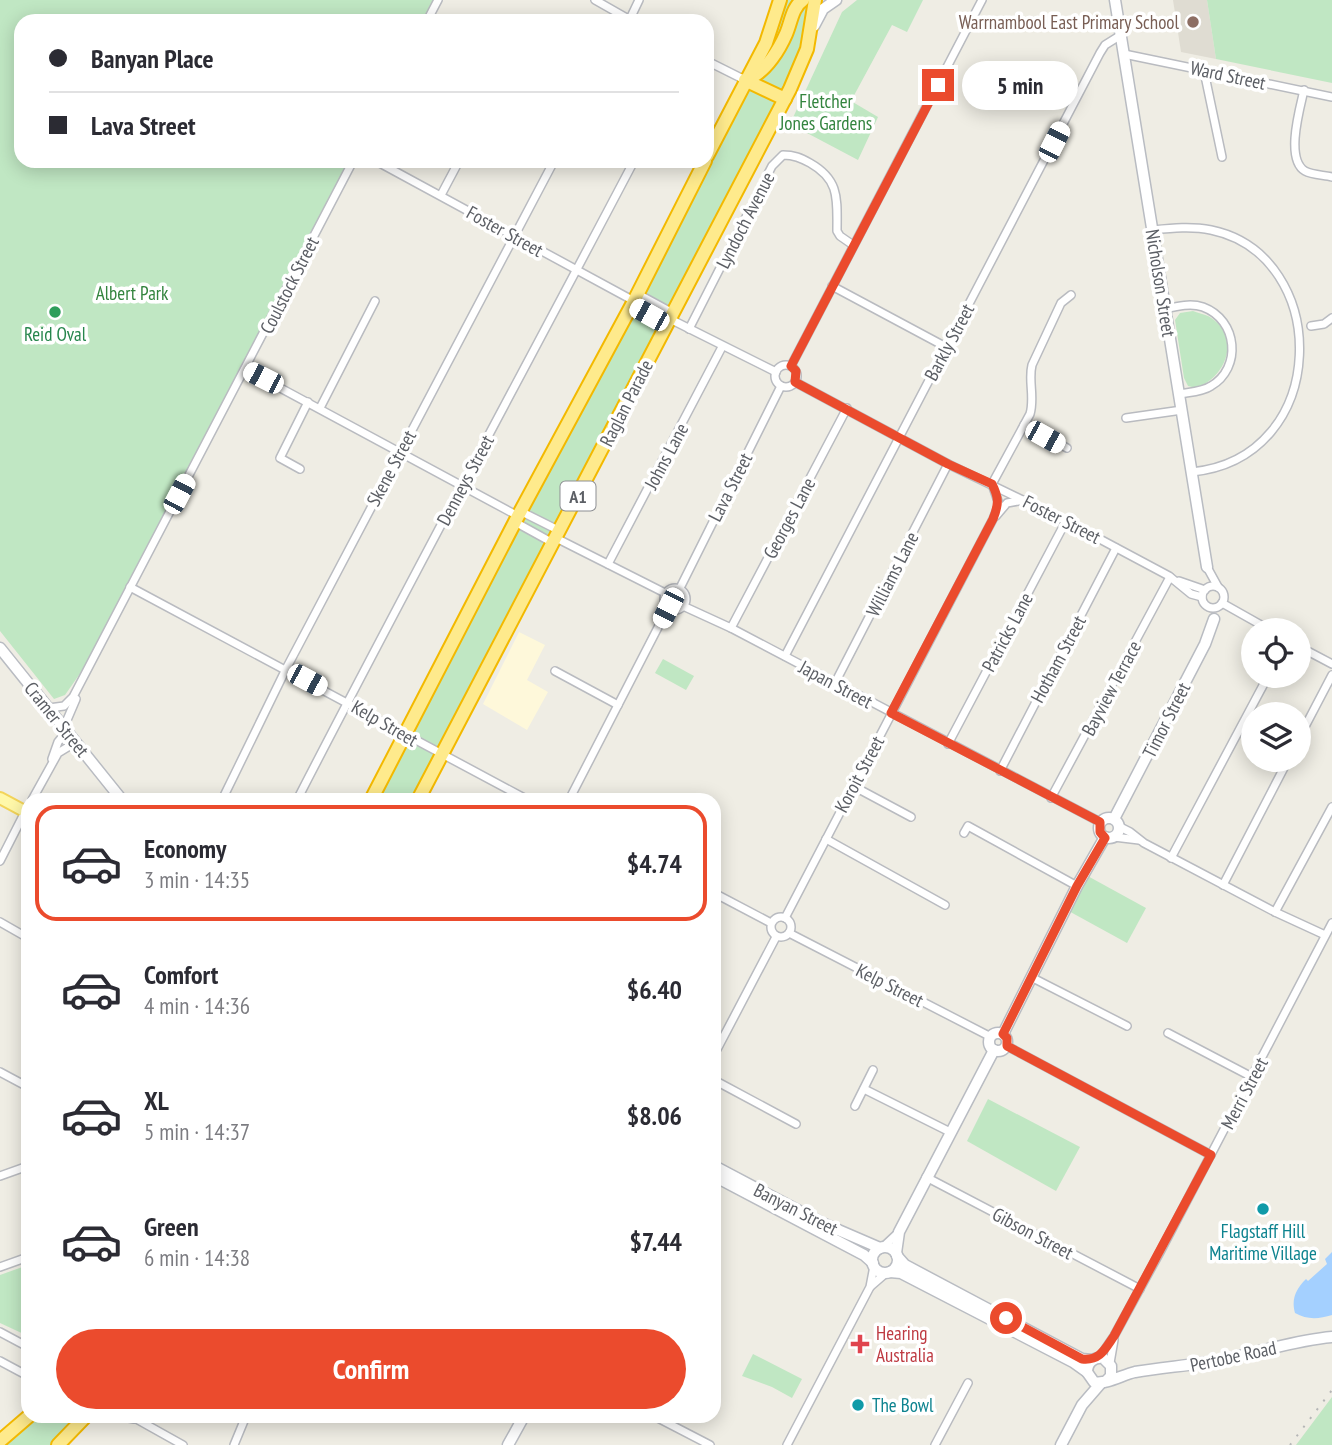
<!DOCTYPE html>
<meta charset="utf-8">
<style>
body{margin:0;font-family:"PT Sans Narrow",sans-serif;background:#f2f2f3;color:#2b2b33;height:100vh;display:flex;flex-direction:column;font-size:26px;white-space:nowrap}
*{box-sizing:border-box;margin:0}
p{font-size:23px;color:#7c7c81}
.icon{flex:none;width:38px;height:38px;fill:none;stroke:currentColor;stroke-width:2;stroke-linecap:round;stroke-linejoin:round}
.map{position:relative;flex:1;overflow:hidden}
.side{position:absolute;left:21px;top:793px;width:700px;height:630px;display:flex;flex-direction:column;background:#fff;border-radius:21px;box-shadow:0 4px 18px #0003}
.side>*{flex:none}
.hud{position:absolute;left:14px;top:14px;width:700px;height:154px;border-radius:21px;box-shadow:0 4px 18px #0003;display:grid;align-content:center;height:154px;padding:0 35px;background:#fff}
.fabs{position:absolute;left:1241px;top:618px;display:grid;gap:14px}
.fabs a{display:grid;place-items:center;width:70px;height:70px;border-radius:50%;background:#fff;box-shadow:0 4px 18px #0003;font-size:35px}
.end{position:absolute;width:32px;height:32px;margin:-16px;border:9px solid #eb4b2d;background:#fff;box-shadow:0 0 0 4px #fff}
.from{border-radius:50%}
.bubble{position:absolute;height:49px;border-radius:24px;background:#fff;box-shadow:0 4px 18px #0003;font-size:23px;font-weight:700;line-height:49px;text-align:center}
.car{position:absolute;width:21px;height:42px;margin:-21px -10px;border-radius:9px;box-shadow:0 0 5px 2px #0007;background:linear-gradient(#fff 24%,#345 0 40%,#fff 0 76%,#345 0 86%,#fff 0)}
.hud b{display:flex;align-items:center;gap:24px;height:66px;font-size:26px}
.hud b+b{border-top:2px solid #e1e1e2}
.hud i{width:18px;height:18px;background:#2b2b33}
ul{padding:12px 0 0;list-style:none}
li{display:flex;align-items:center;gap:21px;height:116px;margin:0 14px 10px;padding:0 21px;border:4px solid transparent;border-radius:21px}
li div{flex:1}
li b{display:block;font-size:26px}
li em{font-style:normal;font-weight:700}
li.current{border-color:#eb4b2d}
li>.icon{width:63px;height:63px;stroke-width:1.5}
.button{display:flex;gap:14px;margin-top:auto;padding:14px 35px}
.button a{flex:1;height:80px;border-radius:42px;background:#eb4b2d;color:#fff;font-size:28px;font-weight:700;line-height:80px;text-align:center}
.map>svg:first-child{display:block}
.commercial{fill:#fef8da}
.education{fill:#dfdcd2}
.green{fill:#c0e7c3}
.water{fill:#a4d0ff}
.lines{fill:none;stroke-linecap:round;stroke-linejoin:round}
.street-casing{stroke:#b9bbc0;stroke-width:10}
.secondary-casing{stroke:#b9bcc2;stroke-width:13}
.primary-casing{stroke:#f3d459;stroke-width:14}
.highway-casing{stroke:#f3b900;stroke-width:16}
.street{stroke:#fff;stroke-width:7}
.secondary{stroke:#fff;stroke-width:10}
.primary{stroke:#fff8a9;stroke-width:10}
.highway{stroke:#feea8c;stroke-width:12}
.rail{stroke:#b5b6b6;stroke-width:2;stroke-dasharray:2 9;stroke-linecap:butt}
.route{stroke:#eb4b2d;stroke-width:9}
.education-dot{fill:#8d6e63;stroke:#fff;stroke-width:2.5}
.leisure-dot{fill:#2e9e5b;stroke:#fff;stroke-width:2.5}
.culture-dot{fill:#0f9aa8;stroke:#fff;stroke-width:2.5}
.health-dot{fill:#e0444e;stroke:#fff;stroke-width:2.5}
.labels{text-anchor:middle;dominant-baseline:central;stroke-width:7;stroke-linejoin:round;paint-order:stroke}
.shield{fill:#fff;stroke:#8d8f93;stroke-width:2}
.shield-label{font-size:18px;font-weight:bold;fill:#5c5f65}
.education-label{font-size:19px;fill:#785e54;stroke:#fff;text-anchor:end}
.street-label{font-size:19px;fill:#5c5f65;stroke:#fff}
.park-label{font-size:19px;fill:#33843e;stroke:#fff}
.leisure-label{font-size:19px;fill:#27864d;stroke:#fff}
.culture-label{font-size:19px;fill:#0d838f;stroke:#fff}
.health-label{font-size:19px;fill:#be3a42;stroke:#fff;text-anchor:start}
</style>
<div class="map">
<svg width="1332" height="1445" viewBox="0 0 1332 1445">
<rect width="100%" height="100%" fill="#efede4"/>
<polygon class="commercial" points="519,632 545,645 527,680 548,692 527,730 483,704"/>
<polygon class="education" points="1173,0 1207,0 1216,59 1181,52"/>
<g class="green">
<polygon points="0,0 434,0 423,21 21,21 21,161 350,161 86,665 65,695 54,699 0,631"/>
<polygon points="780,0 815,0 807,49 418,800 371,800 705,161"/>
<polygon points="857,0 923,0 907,32 892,25 851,101 878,117 858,160 790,124 842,12"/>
<polygon points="1207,0 1332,0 1332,83 1216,59"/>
<path d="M1193,311c4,2 11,3 15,5 33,18 21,60 -12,72l-8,-2 -4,-8 -9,-58 5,-7z"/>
<polygon points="663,659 694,676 686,690 655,673"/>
<polygon points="1084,874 1146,908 1127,943 1065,909"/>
<polygon points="988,1099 1080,1147 1056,1191 967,1141"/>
<polygon points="28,1265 28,1336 0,1323 0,1275"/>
<polygon points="753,1354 802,1379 792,1398 772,1387 742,1376"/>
<polygon points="1332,1397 1332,1445 1296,1445"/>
<polygon points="29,1416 86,1416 58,1445 0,1445"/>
</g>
<path class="water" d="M1332,1252v63c-13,4 -25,5 -37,-2 -4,-14 1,-24 11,-34l2,2 19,-17 -2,-5z"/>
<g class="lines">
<g class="street-casing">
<g id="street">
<polyline points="595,0 632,21"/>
<polyline points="427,21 438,0"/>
<polyline points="629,21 639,0"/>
<polyline points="1124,54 1332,97"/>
<polyline points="707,61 745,80"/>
<polyline points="1204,71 1222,157"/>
<path d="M1304,90c-4,18 -19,69 1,81 7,4 19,4 27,6"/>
<polyline points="376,161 634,301"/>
<polyline points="441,195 459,161"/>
<path d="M1153,230c19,-2 39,-4 58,0 121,25 121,228 -19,242"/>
<polyline points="832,286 946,347"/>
<polyline points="638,294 673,313"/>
<polyline points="632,305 667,325"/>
<path d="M1165,309c13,-3 26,-6 38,-2 35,13 39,61 8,79 -9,6 -21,6 -32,8"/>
<polyline points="670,319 776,372"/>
<polyline points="1311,326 1324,324 1332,318"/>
<path d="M689,329l83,-163 11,-11c11,0 18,3 27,8 30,17 27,36 27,68l3,5 13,9"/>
<circle cx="786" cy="376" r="11"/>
<polyline points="791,366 982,0"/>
<polyline points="245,369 518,516"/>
<polyline points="795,382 948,464 1066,521 1169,576 1191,594 1202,597"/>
<polyline points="320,408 375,301"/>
<polyline points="1126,418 1182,410"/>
<polyline points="1024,425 1067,448"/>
<polyline points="300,469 280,458 308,402"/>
<polyline points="520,511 560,531"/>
<polyline points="996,516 1007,503 1024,500"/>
<polyline points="515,522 553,543"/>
<polyline points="556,538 665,593"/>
<polyline points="608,564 722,347"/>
<polyline points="1207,567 1218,587"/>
<polyline points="1179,581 1205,590"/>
<circle cx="1213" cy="597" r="11"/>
<polyline points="130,587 528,800"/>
<circle cx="675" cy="599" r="11"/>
<polyline points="680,588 781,386"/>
<polyline points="1222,603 1270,630"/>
<polyline points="683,606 731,628 1100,822"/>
<polyline points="731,628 847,408"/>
<polyline points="1298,646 1332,664"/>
<polyline points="785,656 1100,53 1105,45 1121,35"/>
<polyline points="555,671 618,705"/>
<polyline points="835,683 948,464"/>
<polyline points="49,708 64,706 73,697 353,161"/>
<polyline points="64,727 76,699"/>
<polyline points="1298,740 1332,675"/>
<polyline points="948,744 1066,521"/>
<polyline points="52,759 58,742 67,731"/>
<polyline points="1000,771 1116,548"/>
<polyline points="853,786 911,817"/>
<polyline points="1051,798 1170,577"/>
<polyline points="32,800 58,753 76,742"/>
<polyline points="222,800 286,669 554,161"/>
<path d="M297,800c110,-214 225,-426 337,-639"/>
<polyline points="569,800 668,608"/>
<polyline points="1120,827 1130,832 1144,843 1275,912 1325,935"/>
<polyline points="964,833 968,826 1077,886"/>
<polyline points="1114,837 1139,840"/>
<polyline points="826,839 945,905"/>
<polyline points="1171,858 1268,676"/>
<polyline points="0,861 28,806"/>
<polyline points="1223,885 1288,760"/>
<polyline points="714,893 771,923"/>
<polyline points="1275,912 1332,807"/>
<circle cx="781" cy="927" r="10"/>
<path d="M785,918l208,-399 6,-15 -7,-20 38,-70c5,-17 -2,-33 2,-49l29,-62 10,-8"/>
<polyline points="0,922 28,938"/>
<polyline points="789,933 991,1037"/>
<polyline points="1031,977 1127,1026"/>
<polyline points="1168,1033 1252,1077"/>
<polyline points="1007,1046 1211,1155"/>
<polyline points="714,1055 776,937"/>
<polyline points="0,1072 28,1087"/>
<polyline points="714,1080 796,1124"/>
<polyline points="864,1089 950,1132"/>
<polyline points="855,1106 873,1070"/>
<polyline points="0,1176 28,1166"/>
<polyline points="926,1177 1140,1289"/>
<polyline points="883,1247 899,1232"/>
<polyline points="0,1267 28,1257"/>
<polyline points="871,1286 886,1273"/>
<polyline points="0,1332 28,1347"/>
<polyline points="1099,1358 1114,1336 1160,1252 1332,923"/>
<polyline points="0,1361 28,1376"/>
<polyline points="1110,1363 1114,1340"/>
<polyline points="118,1416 134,1419"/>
<polyline points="131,1416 183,1445"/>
<polyline points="654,1416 710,1445"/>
<polyline points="234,1445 246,1416"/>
<polyline points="787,1445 870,1287 874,1266"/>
<polyline points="935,1445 968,1383"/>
</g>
</g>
<g class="secondary-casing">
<g id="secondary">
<polyline points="1115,0 1207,567"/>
<polyline points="814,26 823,9 836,0"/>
<polyline points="0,648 122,800"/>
<circle cx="1109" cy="828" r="10"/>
<polyline points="1114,819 1205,644 1214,619"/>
<circle cx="998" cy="1042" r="9"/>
<polyline points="1003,1034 1077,886 1105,837"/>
<polyline points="714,1166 822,1223 880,1248"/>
<polyline points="714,1176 864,1255 873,1263"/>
<circle cx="885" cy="1260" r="13"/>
<polyline points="896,1253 899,1232 994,1050"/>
<polyline points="897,1256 905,1265 1082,1359 1092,1360"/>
<polyline points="890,1272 901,1273 1073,1362 1087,1372"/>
<path d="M1105,1382l6,-6v-10l-8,-8c-9,-1 -16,4 -16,14l7,10c12,3 28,-7 41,-10 30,-5 61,-7 91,-13 35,-7 70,-19 106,-22"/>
<polyline points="508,1445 524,1416"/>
<polyline points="1061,1445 1082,1405 1101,1383"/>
</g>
</g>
<g class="primary-casing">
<polyline id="primary" points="0,798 28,813"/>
</g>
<g class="highway-casing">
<g id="highway">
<path d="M752,77c15,-8 27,-27 34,-43 5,-11 6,-27 17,-34"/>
<polyline points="745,80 785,99"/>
<polyline points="707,156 766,43 780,0"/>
<polyline points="371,800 518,516 634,301 705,161"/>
<polyline points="418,800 790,89 807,49 815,0"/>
<polyline points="0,1441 29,1416"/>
<polyline points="58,1445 86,1416"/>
</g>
</g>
<use href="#street" class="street"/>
<use href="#secondary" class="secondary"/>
<use href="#primary" class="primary"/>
<use href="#highway" class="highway"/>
<polyline class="rail" points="1290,1445 1332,1390"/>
</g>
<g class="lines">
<path class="route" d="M938,85l-147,281 5,5 -1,11 153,82 44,20c7,14 7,20 1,35l-102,194 209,109v10l5,6 -28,48 -74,148 4,4v8l204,109 -97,181c-9,13 -14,25 -32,23l-76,-41"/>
</g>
<circle class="education-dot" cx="1193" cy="22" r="7"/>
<circle class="leisure-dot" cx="55" cy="312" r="7"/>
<g class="culture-dot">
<circle cx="1263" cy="1209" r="7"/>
<circle cx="858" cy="1405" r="7"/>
</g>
<path class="health-dot" d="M856.5 1333.5h7v7h7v7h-7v7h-7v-7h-7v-7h7z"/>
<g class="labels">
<rect class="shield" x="560.5" y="481.5" width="35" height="29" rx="5"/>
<g class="shield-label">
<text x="578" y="496">A1</text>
</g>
<g class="education-label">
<text x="1179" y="22">Warrnambool East Primary School</text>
</g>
<g class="street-label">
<text transform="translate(1228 75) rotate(12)">Ward Street</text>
<text transform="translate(745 220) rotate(-63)">Lyndoch Avenue</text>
<text transform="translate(505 231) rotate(29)">Foster Street</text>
<text transform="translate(1161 283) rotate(81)">Nicholson Street</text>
<text transform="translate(289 285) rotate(-63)">Coulstock Street</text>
<text transform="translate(949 342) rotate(-62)">Barkly Street</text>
<text transform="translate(626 403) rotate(-63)">Raglan Parade</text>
<text transform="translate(666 456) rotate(-62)">Johns Lane</text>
<text transform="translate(391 468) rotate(-62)">Skene Street</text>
<text transform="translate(465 480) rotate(-62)">Denneys Street</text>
<text transform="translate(730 487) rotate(-63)">Lava Street</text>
<text transform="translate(789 518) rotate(-62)">Georges Lane</text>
<text transform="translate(1062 519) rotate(27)">Foster Street</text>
<text transform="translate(892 574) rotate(-63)">Williams Lane</text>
<text transform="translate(1007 632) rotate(-62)">Patricks Lane</text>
<text transform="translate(1058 659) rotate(-62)">Hotham Street</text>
<text transform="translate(836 684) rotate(28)">Japan Street</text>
<text transform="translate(1111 688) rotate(-62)">Bayview Terrace</text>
<text transform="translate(57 719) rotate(51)">Cramer Street</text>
<text transform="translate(1166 720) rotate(-63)">Timor Street</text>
<text transform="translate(385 723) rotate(30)">Kelp Street</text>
<text transform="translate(859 774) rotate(-62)">Koroit Street</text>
<text transform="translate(890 985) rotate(27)">Kelp Street</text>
<text transform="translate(1244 1093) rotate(-62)">Merri Street</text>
<text transform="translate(796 1209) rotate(27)">Banyan Street</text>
<text transform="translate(1033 1233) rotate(28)">Gibson Street</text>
<text transform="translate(1233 1356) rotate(-12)">Pertobe Road</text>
</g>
<g class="park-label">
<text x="826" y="101">Fletcher<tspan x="826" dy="22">Jones Gardens</tspan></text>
<text x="132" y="293">Albert Park</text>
</g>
<g class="leisure-label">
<text x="55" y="334">Reid Oval</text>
</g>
<g class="culture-label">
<text x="1263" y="1231">Flagstaff Hill<tspan x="1263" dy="22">Maritime Village</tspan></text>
<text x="872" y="1405" text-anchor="start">The Bowl</text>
</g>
<g class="health-label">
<text x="876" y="1333">Hearing<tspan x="876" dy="22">Australia</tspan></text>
</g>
</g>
</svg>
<div class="fabs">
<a><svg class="icon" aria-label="locate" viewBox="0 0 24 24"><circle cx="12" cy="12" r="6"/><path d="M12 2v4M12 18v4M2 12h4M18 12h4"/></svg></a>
<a><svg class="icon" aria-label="layers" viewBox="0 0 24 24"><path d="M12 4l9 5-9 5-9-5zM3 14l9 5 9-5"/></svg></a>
</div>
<i class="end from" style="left:1006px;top:1318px"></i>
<i class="end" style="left:938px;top:85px"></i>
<div class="bubble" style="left:962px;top:61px;width:116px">5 min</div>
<i class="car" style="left:1054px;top:142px;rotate:27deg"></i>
<i class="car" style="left:649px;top:315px;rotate:299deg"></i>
<i class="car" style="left:263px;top:378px;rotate:297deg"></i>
<i class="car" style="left:1045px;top:437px;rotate:119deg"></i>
<i class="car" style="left:179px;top:494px;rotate:28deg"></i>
<i class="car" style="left:668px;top:608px;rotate:207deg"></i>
<i class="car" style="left:307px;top:680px;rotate:118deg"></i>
<div class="hud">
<b><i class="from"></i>Banyan Place</b>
<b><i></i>Lava Street</b>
</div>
<section class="side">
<ul>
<li class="current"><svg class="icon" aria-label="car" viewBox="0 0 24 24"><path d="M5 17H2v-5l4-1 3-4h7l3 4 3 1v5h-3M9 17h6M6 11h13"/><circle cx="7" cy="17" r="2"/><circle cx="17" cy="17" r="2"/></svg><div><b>Economy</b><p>3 min · 14:35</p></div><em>$4.74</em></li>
<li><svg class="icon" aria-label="car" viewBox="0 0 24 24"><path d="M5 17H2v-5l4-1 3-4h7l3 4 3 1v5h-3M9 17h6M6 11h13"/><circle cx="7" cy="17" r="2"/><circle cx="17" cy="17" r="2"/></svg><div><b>Comfort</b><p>4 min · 14:36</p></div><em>$6.40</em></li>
<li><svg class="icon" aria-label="car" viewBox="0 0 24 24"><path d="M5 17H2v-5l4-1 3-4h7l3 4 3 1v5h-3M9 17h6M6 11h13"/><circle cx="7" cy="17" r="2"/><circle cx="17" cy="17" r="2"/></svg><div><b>XL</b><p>5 min · 14:37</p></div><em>$8.06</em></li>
<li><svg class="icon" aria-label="car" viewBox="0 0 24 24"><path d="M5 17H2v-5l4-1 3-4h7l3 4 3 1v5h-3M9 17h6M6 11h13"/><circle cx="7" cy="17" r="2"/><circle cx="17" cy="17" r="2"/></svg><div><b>Green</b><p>6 min · 14:38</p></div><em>$7.44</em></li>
</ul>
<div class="button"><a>Confirm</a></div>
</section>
</div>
